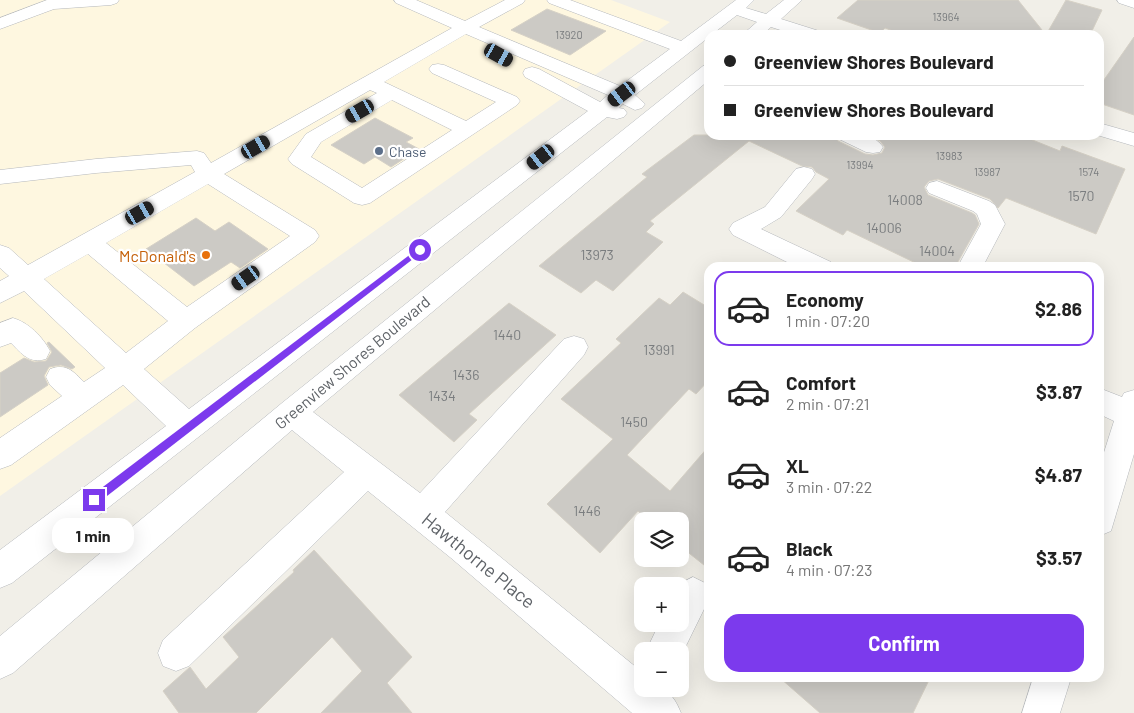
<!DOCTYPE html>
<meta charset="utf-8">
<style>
body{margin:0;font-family:Barlow,sans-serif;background:#f2f2f2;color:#222;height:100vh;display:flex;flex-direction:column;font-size:19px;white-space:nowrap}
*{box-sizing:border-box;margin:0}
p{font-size:16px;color:#767676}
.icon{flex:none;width:28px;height:28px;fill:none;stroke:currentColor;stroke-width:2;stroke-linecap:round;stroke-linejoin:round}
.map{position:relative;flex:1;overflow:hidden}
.side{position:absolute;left:704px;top:262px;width:400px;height:420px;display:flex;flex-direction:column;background:#fff;border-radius:15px;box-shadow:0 5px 20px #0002}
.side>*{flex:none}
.guide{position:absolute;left:704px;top:30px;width:400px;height:110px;border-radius:15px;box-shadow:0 5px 20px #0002;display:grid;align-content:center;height:110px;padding:0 20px;background:#fff}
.fabs{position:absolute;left:634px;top:512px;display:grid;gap:10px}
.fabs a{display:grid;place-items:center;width:55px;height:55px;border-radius:10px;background:#fff;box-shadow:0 5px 20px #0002;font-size:25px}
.end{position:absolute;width:22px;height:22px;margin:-11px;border:6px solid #7c3aed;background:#fff;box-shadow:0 0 0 2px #fff}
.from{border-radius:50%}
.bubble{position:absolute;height:35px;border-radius:15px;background:#fff;box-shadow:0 5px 20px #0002;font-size:16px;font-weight:700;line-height:35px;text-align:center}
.car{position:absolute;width:15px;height:30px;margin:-15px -8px;border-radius:6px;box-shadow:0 0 4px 1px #0007;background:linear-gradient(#222 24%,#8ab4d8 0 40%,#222 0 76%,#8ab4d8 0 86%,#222 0)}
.guide b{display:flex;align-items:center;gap:18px;height:48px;font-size:19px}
.guide b+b{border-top:1px solid #e0e0e0}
.guide i{width:12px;height:12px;background:#222}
ul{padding:9px 0 0;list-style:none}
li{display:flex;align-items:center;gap:15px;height:75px;margin:0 10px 8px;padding:0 10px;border:2px solid transparent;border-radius:15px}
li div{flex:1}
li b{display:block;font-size:19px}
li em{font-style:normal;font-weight:700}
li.active{border-color:#7c3aed}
li>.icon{width:45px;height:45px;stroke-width:1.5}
.cta{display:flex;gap:10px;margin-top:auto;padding:10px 20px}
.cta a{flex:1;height:58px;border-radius:15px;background:#7c3aed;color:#fff;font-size:20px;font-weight:700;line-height:58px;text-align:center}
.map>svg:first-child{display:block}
.commercial{fill:#fef7e0}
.building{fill:#cccac5;stroke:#d6d1c6}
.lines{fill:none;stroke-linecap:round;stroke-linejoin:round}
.minor-casing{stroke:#b5b8bc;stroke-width:1}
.minor{fill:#fff;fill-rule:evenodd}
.route{fill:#7c3aed}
.service-dot{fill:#5c6f8a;stroke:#fff;stroke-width:2}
.food-dot{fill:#e8710a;stroke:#fff;stroke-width:2}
.labels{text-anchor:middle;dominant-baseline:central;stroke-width:4.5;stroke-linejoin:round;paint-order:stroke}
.far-number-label{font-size:11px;fill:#7a7d7f}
.far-service-label{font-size:14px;fill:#4e5e75;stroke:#fff;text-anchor:start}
.number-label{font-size:14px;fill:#7a7d7f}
.food-label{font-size:16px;fill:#c56008;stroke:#fff;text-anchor:end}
.street-label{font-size:16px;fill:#5f6368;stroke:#fff}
.near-street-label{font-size:19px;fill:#5f6368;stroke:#fff}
</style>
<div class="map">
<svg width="1134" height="713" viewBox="0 0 1134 713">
<rect width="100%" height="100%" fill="#f1efe8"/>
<polygon class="commercial" points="0,0 611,0 670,22 0,496"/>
<g class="building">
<polygon points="858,0 1018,0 1046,35 904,35 885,28 880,33 837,18"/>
<polygon points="1066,0 1102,10 1090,35 1046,35"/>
<polygon points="547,9 606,31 570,55 511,30"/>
<polygon points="1134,37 1134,115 1099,103 1099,87"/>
<polygon points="375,118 413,138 406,142 419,149 391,167 375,157 364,164 331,145"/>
<polygon points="694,135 834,135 838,141 865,154 873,155 882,153 885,147 880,141 869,135 995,135 1006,140 1011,135 1020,135 1060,151 1062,146 1125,169 1096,234 1006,198 998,208 990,199 938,179 929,181 924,187 928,195 972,213 975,215 979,224 955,267 924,267 847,230 843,235 796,211 829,179 816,172 812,167 802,166 749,141 650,221 654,224 646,232 663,242 613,291 596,280 581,293 539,266 647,177 642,174"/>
<polygon points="196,218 215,231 229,222 268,249 240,268 231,262 194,286 146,249"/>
<polygon points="683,292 709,308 709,380 696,394 689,389 627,455 670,491 709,446 709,569 680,546 680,521 650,521 638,511 600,553 547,504 613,439 561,399 621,343 616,339 659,298 670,305"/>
<polygon points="509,303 556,335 469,414 477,420 454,442 399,395"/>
<polygon points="49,342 75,367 72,369 61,365 49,367 44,376 48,385 0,417 0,373 24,358 34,362 46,361 52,352 47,343"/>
<polygon points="314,550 412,657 387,683 412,713 321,713 362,671 332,637 256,713 179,713 163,691 190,667 206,689 239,657 223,637 294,572 293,570"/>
<polygon points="780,678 930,678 913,713 820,713"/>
</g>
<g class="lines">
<g class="minor-casing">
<g id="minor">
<polygon points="47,0 119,0 117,3 111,5 54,9 0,29 0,18"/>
<path d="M394,0h22l49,21 40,-21h20l-2,3 -44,24 141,59 50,-37 -121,-46 -2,-3h23l111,41 55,-41h18l-8,8 20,6 18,-14h18l-21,19 38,12 3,4h-26l-25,-8 -9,8h-20l15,-13 -20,-7 -26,20h-2v2l-74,58 10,9 -3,4 -7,2 -12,-6 -4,4 5,1 3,4 -3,4 -7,2 -10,-2 -595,466 -12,5v-38l166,-124 -43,-41 -112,80 -11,4v-31l62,-42 -12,-11 -4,-8 4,-8c16,-6 23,2 34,13l21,-14 -81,-77 -24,12v-22l9,-5 -9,-8v-23l9,3 19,17 167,-93 -4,-7 -95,8 -96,11v-14l96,-11 101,-8 7,2 7,10 241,-135 -56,-25zM466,34l142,61 -8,7 -61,-33 -7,-2 -7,2 -2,4 2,4 63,34 -399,298 -45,-40 51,-41 120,-86 4,-6 -4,-6 -91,-56 146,-84 7,3 -71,41 -18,25 4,5 62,39 8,2 8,-2 147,-98 3,-4 -3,-4 -73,-32 -6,-1 -6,1 -3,4 3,4 64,29 -30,19 -82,-39zM392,100l60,30 -90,58 -51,-31 10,-15zM208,184l82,52 -103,71 -81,-64zM88,254l80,67 -42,32 -82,-74z"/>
<polygon points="1117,0 1134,0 1134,8 1119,3"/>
<path d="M709,65v15l-396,332 107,81 144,-154 10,-3 10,3 4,8 -4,8 -139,157 197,160v17c24,0 30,2 39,24h-49l-181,-155 -83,-67 -179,175 -13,5 -13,-5 -5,-13 5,-13 181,-168 -52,-42 -279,243 -13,6v-43l282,-233 421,-337z"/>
<polygon points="1099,123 1134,133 1134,146 1097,135 1099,135"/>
<path d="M836,135c15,0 37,-3 47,12l-3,5 -7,1 -7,-1 -27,-13z"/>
<polygon points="804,167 812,169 815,174 812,179 781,217 761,229 831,262 834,268 799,268 733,235 729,229 733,223 765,207 796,169"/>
<polygon points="937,181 989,201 995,205 1005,224 982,268 957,268 981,224 977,214 973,211 929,193 926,188 929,183"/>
<path d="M13,318c15,4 30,19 37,33l-4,8c-17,5 -24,-5 -35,-16l-11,4v-24z"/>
<polygon points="1099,388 1122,397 1124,393 1134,390 1134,454 1111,531 1099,536 1099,468 1114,421 1099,414"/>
<polygon points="693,577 705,583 709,591 709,599 680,658 680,651 646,651 659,624 680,624 679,586 681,583"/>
<polygon points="1033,678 1071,678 1060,713 1022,713"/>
</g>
</g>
<use href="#minor" class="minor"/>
</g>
<polygon class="route" points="420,247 423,250 422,252 98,503 91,503 91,496"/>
<circle class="service-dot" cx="379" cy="151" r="5"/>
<circle class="food-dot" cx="206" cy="255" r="5"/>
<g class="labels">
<g class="far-number-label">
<text x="946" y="16">13964</text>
<text x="569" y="34">13920</text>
<text x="949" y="155">13983</text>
<text x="860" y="164">13994</text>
<text x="987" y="171">13987</text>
<text x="1089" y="171">1574</text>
</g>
<g class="far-service-label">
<text x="389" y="151">Chase</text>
</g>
<g class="number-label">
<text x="1081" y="195">1570</text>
<text x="905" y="199">14008</text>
<text x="884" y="227">14006</text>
<text x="937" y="250">14004</text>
<text x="597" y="254">13973</text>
<text x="507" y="334">1440</text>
<text x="659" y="349">13991</text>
<text x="466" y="374">1436</text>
<text x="442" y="395">1434</text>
<text x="634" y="421">1450</text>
<text x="587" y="510">1446</text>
</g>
<g class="food-label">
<text x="196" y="255">McDonald's</text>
</g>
<g class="street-label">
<text transform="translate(352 362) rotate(-40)">Greenview Shores Boulevard</text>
</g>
<g class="near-street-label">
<text transform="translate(479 560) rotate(39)">Hawthorne Place</text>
</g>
</g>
</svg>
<div class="fabs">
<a><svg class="icon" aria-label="layers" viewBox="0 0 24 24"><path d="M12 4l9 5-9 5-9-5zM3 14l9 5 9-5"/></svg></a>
<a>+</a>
<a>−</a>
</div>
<i class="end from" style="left:420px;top:250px"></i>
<i class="end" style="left:94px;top:500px"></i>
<div class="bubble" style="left:52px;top:518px;width:82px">1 min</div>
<i class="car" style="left:499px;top:55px;rotate:119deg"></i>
<i class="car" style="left:622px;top:94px;rotate:233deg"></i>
<i class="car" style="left:360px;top:111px;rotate:240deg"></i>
<i class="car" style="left:256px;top:147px;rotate:60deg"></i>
<i class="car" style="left:541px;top:157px;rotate:232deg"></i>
<i class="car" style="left:140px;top:213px;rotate:60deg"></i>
<i class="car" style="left:246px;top:278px;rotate:235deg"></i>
<div class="guide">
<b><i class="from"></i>Greenview Shores Boulevard</b>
<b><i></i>Greenview Shores Boulevard</b>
</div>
<section class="side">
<ul>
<li class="active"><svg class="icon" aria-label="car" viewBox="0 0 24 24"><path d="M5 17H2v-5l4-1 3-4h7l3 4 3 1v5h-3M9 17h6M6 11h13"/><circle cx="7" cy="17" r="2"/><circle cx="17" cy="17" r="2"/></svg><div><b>Economy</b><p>1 min · 07:20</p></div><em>$2.86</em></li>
<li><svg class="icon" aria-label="car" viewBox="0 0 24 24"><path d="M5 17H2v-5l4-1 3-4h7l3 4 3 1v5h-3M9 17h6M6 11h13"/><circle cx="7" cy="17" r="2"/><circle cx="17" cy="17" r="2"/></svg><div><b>Comfort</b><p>2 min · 07:21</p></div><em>$3.87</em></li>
<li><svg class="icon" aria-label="car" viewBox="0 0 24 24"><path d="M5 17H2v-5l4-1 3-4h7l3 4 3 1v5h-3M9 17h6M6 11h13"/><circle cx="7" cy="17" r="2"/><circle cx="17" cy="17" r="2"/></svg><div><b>XL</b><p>3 min · 07:22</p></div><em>$4.87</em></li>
<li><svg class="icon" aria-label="car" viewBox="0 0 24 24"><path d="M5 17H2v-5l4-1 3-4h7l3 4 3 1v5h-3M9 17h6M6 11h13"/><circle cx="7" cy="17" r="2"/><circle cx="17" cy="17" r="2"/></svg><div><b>Black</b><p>4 min · 07:23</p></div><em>$3.57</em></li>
</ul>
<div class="cta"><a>Confirm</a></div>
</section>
</div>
